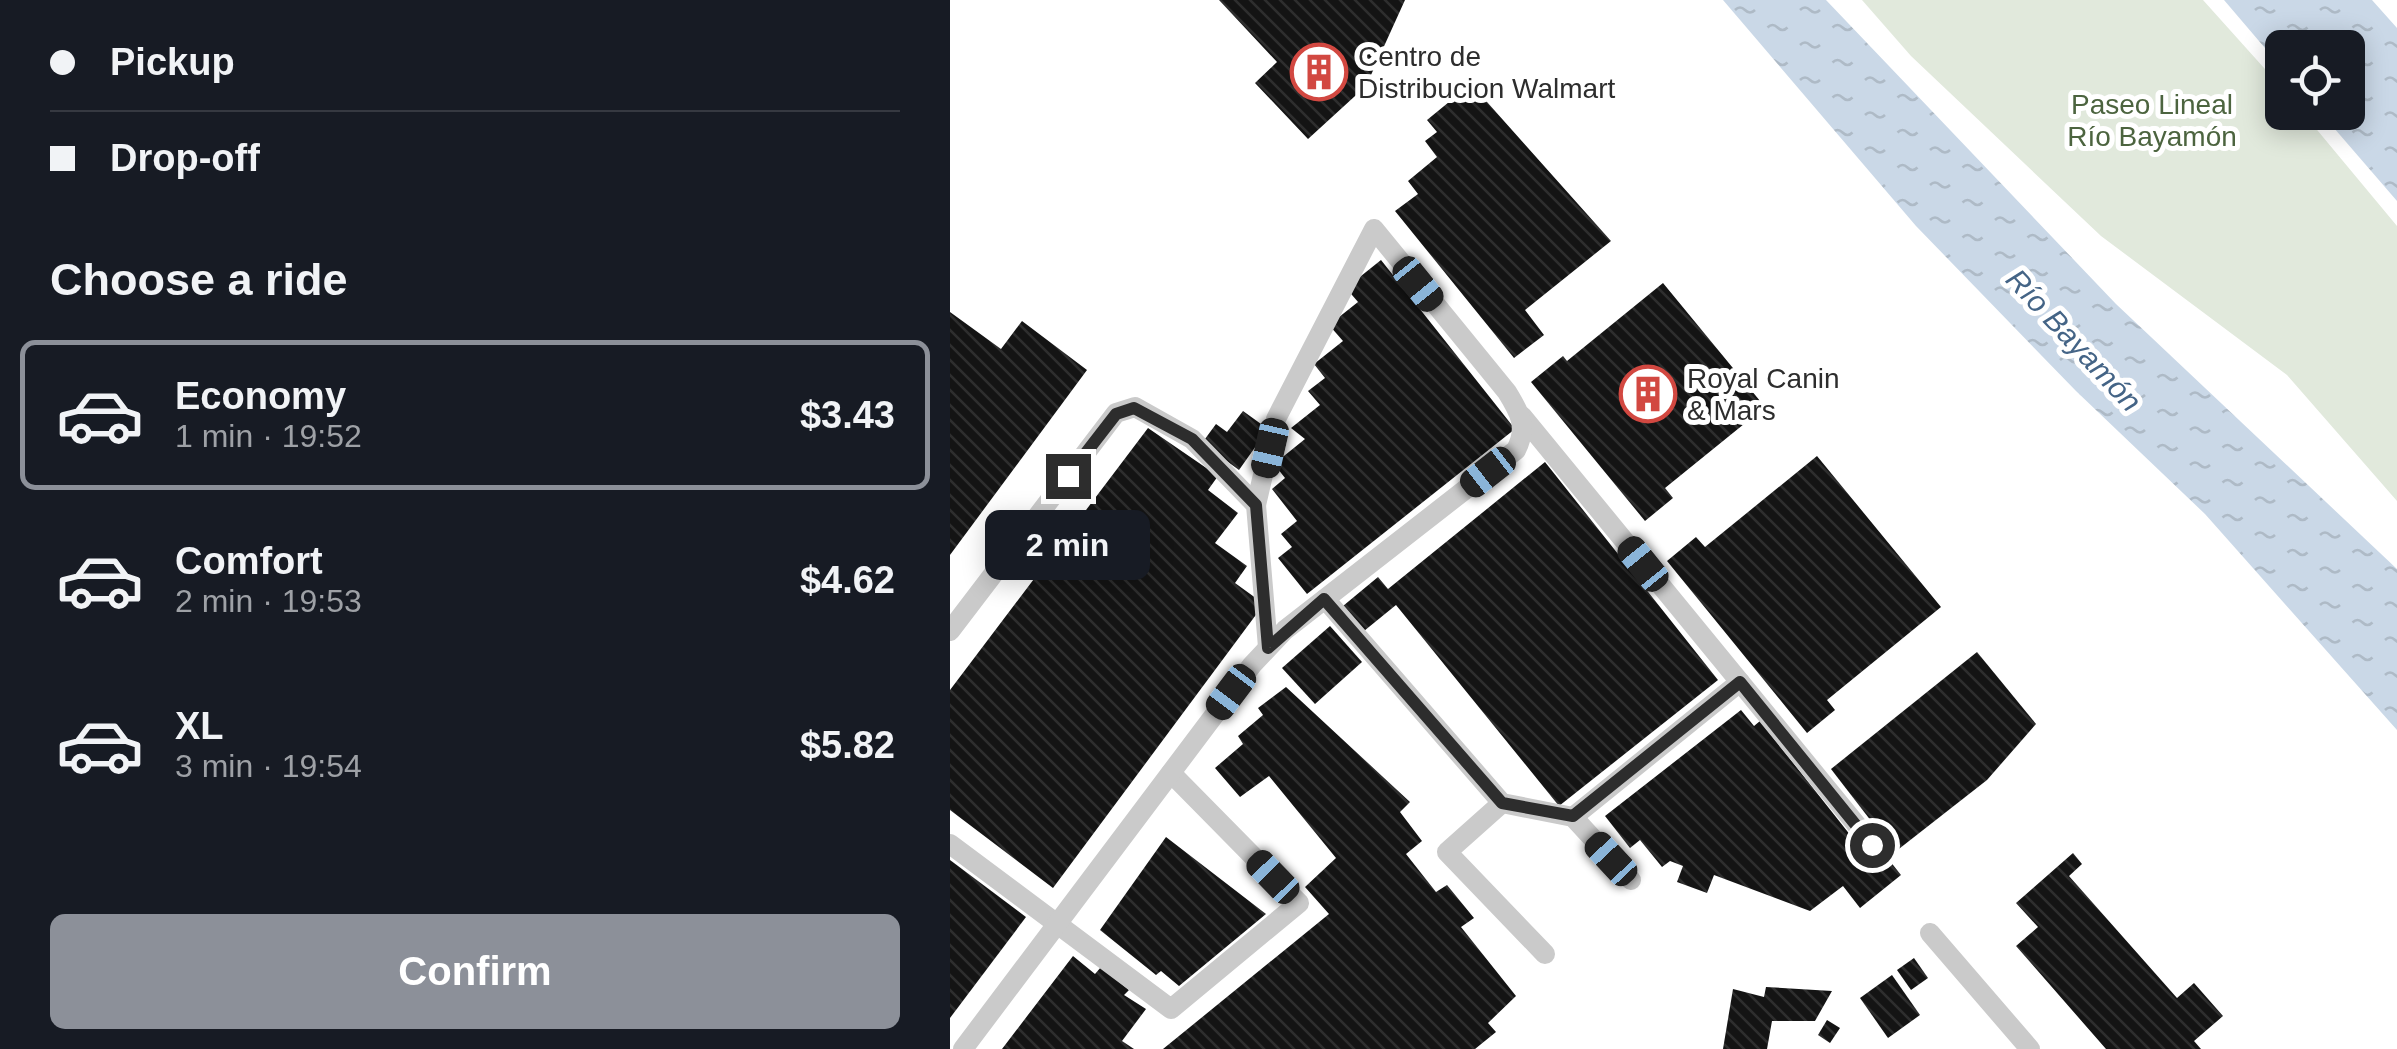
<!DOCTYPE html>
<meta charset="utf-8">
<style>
body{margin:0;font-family:Arial,sans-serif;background:#20242c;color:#f1f3f6;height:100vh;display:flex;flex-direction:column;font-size:38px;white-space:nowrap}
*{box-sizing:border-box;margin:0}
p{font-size:32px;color:#9ea1a6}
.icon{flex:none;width:55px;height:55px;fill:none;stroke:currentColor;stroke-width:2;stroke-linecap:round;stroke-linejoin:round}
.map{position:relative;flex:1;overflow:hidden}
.panel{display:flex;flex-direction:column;background:#171b24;width:950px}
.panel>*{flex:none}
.top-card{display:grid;align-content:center;height:220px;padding:0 50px;background:#171b24}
.controls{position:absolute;left:1315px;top:30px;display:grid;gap:20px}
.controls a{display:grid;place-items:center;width:100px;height:100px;border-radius:15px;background:#171b24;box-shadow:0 5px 25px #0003;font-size:50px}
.end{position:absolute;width:45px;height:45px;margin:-22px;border:12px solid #2d2d2d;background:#fff;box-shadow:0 0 0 5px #fff}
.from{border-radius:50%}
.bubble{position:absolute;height:70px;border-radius:15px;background:#171b24;box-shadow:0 5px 25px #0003;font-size:32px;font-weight:700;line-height:70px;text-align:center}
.car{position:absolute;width:30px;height:60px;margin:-30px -15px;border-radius:12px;box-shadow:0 0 8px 2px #0007;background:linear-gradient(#222 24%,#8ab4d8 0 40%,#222 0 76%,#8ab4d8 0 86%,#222 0)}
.top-card b{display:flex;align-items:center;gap:35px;height:95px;font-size:38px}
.top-card b+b{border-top:2px solid #363941}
.top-card i{width:25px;height:25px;background:#f1f3f6}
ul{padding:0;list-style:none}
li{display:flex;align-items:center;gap:30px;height:150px;margin:0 20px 15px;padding:0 30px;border:5px solid transparent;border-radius:15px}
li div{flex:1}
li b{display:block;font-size:38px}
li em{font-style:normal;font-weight:700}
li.current{border-color:#8c9099}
li>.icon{width:90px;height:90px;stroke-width:1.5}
h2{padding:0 50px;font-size:45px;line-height:120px}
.button{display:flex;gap:20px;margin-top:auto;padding:20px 50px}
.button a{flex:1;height:115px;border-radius:15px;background:#8c9099;color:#fff;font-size:40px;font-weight:700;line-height:115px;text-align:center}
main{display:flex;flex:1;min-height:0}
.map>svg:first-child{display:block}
.green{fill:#e1e9dc}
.water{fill:url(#water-ripples)}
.building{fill:url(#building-back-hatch)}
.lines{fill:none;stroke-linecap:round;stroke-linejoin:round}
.minor{stroke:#cacaca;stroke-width:20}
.route{stroke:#2d2d2d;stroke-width:12}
.labels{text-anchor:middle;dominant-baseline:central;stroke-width:10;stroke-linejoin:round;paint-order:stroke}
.poi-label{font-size:28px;fill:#2d2d2d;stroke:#fff;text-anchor:start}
.park-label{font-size:28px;fill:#4c643f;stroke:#fff}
.water-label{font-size:30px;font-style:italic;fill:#446486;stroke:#fff}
</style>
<main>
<section class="panel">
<div class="top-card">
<b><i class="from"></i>Pickup</b>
<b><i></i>Drop-off</b>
</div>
<h2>Choose a ride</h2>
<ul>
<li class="current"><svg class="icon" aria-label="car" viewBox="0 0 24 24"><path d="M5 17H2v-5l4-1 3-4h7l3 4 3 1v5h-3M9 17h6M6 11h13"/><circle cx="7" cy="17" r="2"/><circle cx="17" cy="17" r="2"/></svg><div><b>Economy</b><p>1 min · 19:52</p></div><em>$3.43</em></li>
<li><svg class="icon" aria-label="car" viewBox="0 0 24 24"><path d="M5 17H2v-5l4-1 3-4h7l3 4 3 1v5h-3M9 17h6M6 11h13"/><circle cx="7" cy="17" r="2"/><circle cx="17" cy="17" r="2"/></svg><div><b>Comfort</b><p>2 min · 19:53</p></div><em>$4.62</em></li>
<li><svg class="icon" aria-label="car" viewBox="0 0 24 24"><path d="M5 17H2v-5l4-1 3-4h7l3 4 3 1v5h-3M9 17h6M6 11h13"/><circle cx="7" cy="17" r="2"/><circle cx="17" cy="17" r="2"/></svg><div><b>XL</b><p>3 min · 19:54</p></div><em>$5.82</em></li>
</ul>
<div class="button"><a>Confirm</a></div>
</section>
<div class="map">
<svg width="1447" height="1049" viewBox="0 0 1447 1049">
<defs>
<pattern id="water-ripples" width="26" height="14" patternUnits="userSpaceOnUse" patternTransform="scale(2.5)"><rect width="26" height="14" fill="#cad8e7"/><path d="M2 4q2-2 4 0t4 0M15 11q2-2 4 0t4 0" fill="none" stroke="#aebac6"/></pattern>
<pattern id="building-back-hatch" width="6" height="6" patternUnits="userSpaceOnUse" patternTransform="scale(2.5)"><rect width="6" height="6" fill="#141414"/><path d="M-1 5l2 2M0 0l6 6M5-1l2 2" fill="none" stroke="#2e2e2e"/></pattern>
</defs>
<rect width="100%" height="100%" fill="#fff"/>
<polygon class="green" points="912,0 1253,0 1332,88 1332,112 1353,113 1447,226 1447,501 1337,375 1151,236 961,56"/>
<g class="water">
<polygon points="773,0 876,0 1166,304 1447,569 1447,730 1255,514 1126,391 966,226"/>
<polygon points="1274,0 1422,0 1447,28 1447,201 1371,113 1398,112 1398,48 1332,48 1332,68"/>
</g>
<g class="building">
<polygon points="269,0 455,0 416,86 358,139 305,83 327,62"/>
<polygon points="521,84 661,241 575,310 594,335 564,358 445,211 468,194 458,181 487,157 475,141 487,132 477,120"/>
<polygon points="431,260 565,429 357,594 328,558 342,547 331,534 347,521 322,489 335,478 324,464 355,439 341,428 370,405 358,391 375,378 364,364 393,341 379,325 408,302 396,288"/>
<polygon points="713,283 815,407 715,488 723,498 695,521 581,382 613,356 617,361"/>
<polygon points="0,312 51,349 72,321 137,370 0,555"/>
<polygon points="293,411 318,429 289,470 252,443 266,424 277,432"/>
<polygon points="198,428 268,476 258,490 288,513 265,543 297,566 285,583 314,604 103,888 0,810 0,690"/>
<polygon points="867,456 991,607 877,700 885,710 857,733 717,561 746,537 755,547"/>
<polygon points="595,462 768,680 609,806 446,605 414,631 393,606 428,577 438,589"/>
<polygon points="380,626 412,662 365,704 332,668"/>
<polygon points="1027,652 1086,724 1037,780 945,852 881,769"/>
<polygon points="336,687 460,802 450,812 472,841 456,854 486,892 497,885 524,918 511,927 566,996 538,1023 546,1032 525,1049 213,1049 379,914 355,887 386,858 319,776 290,797 265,768 293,744 288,736 313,715 308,708"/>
<polygon points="791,710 804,726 810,721 920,860 932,851 951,875 910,908 893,886 860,911 764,875 757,893 727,882 733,866 720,861 712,867 690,840 680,848 655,816"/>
<polygon points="216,837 316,914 229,986 211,971 206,975 150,930"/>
<polygon points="1123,853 1132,864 1119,876 1227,998 1244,983 1273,1016 1244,1041 1251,1049 1156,1049 1066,946 1088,927 1066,903"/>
<polygon points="0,860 76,917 0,1018"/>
<polygon points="123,956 145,974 151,967 179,990 174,995 196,1009 172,1041 184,1049 52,1049"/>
<polygon points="964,958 978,978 961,990 947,970"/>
<polygon points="942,975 970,1015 938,1038 910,998"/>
<polygon points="816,987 882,991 865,1021 822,1021 817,1049 773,1049 783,989 814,997"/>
<polygon points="877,1020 890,1028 880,1043 868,1035"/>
</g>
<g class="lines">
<g class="minor">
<polyline points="375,599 552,803 623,817 790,682 572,416"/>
<polyline points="0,631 166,413 185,407 242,439 306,505 318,647"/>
<polyline points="790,682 923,845"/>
<polyline points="552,803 497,852 595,954"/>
<polyline points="623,817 681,880"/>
<polyline points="0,844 221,1009 349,903 221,773"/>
<polyline points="980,933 1080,1049"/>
<path d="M13,1049l289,-384 33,-35 231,-180c12,-23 4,-37 -9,-58l-133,-163 -98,190 -20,86"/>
</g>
</g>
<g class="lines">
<polyline class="route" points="118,476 166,414 184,408 242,439 306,505 318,648 374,599 552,803 623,816 790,682 922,845"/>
</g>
<defs>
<g id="building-ring" transform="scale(2.875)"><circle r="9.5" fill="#fff" stroke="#d24841" stroke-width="1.5"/><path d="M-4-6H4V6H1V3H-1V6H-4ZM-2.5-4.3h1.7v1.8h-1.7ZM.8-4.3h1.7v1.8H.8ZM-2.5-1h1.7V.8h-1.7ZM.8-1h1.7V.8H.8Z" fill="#d24841"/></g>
</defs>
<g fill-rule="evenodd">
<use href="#building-ring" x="369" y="72"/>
<use href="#building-ring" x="698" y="394"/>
</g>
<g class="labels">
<g class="poi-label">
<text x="408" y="56">Centro de<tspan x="408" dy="32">Distribucion Walmart</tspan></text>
<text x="737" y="378">Royal Canin<tspan x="737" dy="32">&amp; Mars</tspan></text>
</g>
<g class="park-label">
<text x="1202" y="104">Paseo Lineal<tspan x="1202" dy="32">Río Bayamón</tspan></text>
</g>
<g class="water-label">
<text transform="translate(1124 340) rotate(47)">Río Bayamón</text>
</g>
</g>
</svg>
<div class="controls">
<a><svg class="icon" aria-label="locate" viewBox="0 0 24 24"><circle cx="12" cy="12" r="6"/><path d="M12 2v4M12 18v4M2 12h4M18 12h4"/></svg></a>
</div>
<i class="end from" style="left:922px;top:845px"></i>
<i class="end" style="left:118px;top:476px"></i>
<div class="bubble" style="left:35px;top:510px;width:165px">2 min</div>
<i class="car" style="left:468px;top:284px;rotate:141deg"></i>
<i class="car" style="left:320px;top:448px;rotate:193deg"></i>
<i class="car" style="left:538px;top:472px;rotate:232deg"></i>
<i class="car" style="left:693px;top:564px;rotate:321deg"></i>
<i class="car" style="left:281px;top:692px;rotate:217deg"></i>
<i class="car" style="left:661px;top:859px;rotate:317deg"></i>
<i class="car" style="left:323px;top:877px;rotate:316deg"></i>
</div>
</main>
